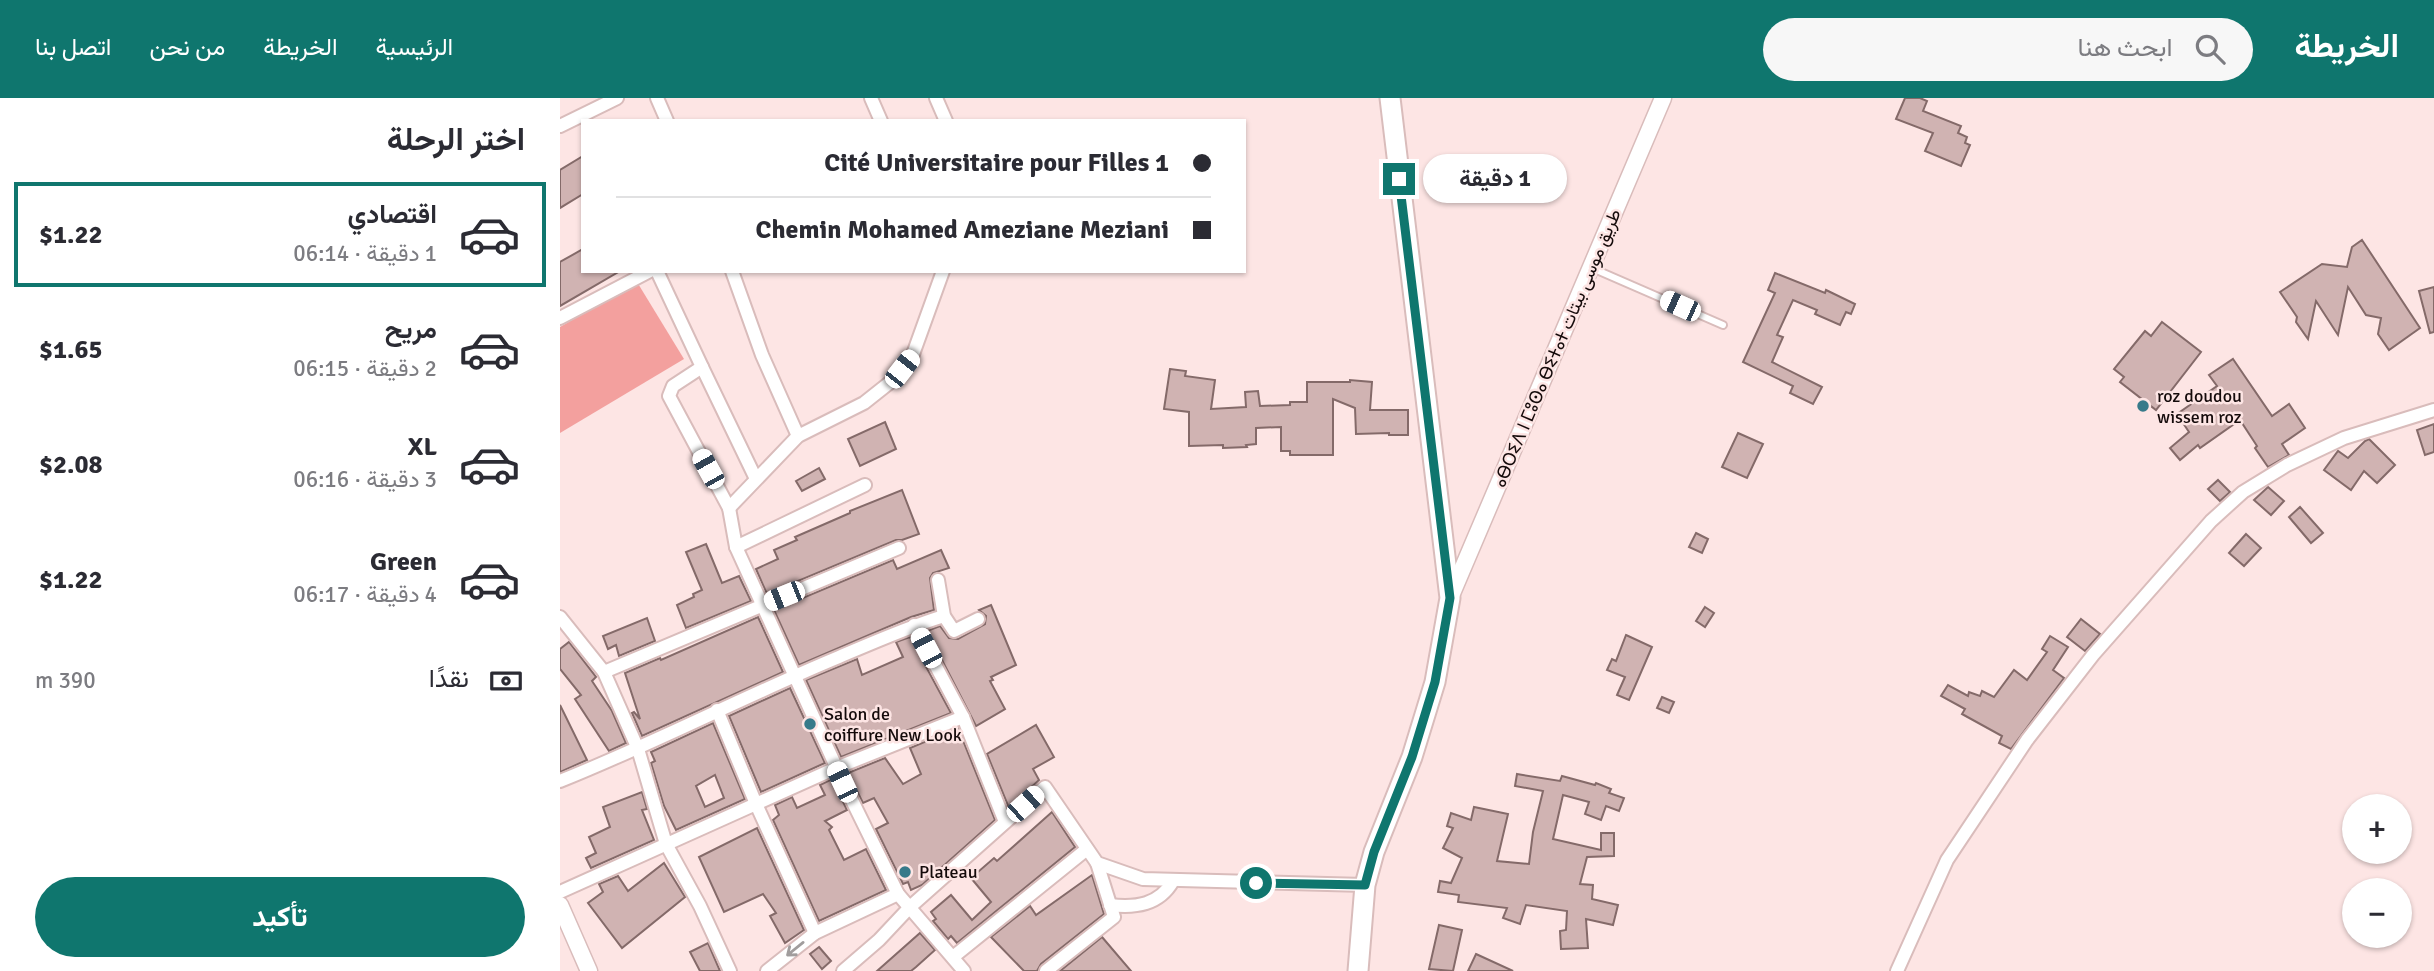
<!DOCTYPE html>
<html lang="ar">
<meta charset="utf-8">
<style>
body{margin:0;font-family:Signika,Vazirmatn,"Noto Sans Tifinagh",sans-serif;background:#f7f7f7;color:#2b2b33;direction:rtl;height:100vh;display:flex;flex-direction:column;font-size:26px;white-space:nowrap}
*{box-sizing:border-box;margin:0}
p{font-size:23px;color:#7c7c81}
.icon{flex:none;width:38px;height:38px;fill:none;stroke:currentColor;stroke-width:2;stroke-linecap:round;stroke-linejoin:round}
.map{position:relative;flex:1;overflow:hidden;direction:ltr}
.side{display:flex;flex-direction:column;background:#fff;width:560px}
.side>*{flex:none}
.banner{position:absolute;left:21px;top:21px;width:665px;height:154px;border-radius:0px;box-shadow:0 2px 5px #0004;direction:rtl;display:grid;align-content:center;height:154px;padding:0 35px;background:#fff}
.buttons{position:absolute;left:1782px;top:696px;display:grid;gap:14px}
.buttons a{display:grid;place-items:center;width:70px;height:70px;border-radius:50%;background:#fff;box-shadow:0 2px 5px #0004;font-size:35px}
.end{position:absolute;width:32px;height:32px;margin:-16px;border:9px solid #0f766e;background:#fff;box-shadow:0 0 0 4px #fff}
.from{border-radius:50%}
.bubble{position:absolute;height:49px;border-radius:24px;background:#fff;box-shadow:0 2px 5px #0004;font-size:23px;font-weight:700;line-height:49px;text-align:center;direction:rtl}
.car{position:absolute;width:21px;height:42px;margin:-21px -10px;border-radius:9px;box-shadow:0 0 5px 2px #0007;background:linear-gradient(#fff 24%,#345 0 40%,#fff 0 76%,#345 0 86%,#fff 0)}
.banner b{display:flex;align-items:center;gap:24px;height:66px;font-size:26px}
.banner b+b{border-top:2px solid #e1e1e2}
.banner i{width:18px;height:18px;background:#2b2b33}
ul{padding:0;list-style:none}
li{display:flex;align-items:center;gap:21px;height:105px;margin:0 14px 10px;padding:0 21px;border:4px solid transparent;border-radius:0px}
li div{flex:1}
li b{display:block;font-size:26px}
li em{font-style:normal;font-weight:700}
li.on{border-color:#0f766e}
li>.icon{width:63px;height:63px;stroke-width:1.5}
h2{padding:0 35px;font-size:32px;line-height:84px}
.pay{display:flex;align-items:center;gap:18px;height:77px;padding:0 35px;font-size:26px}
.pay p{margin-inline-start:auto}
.action{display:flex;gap:14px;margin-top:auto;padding:14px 35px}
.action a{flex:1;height:80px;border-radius:42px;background:#0f766e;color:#fff;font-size:28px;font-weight:700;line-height:80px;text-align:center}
header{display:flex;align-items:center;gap:42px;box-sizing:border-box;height:98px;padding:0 35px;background:#0f766e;color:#fff}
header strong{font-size:33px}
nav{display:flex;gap:38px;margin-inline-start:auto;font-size:24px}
.search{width:490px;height:63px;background:#f7f7f7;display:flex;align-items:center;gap:18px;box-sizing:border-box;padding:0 24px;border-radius:38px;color:#7c7c81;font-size:26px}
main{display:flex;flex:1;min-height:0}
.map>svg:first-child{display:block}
.green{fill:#f3a09e}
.building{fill:#d0b3b2;stroke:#846a69;stroke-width:2;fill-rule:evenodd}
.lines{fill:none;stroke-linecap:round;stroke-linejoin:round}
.service-casing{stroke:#d9bcbb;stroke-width:10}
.minor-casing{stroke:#d9bcbb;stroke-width:16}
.tertiary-casing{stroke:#d9bcbb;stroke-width:19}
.secondary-casing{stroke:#d9bcbb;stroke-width:23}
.service{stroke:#fff;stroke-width:6}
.minor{stroke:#fff;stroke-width:12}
.tertiary{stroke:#fff;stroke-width:16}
.secondary{stroke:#fff;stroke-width:19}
.oneway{stroke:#a19d9d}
.route{stroke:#0f766e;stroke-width:9}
.poi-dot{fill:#377a8a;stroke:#fde5e4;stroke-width:2.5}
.labels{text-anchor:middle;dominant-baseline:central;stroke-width:5;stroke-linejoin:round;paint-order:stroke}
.street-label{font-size:18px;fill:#140a0a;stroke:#fde5e4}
.poi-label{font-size:18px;fill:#140a0a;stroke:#fde5e4;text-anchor:start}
</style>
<header>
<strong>الخريطة</strong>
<div class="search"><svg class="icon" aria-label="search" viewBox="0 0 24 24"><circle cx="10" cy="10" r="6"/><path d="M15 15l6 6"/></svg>ابحث هنا</div>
<nav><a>الرئيسية</a><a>الخريطة</a><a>من نحن</a><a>اتصل بنا</a></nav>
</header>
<main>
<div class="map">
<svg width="1874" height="873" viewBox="0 0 1874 873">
<rect width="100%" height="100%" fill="#fde5e4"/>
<polygon class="green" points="77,184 124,261 0,335 0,229"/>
<g class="building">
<polygon points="1345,0 1360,0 1367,3 1363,13 1401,28 1398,35 1407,39 1405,45 1410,47 1401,68 1365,53 1373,35 1336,21"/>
<polygon points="23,58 23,96 0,110 0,72"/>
<polygon points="1802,142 1860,230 1829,252 1818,236 1821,220 1806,217 1788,189 1778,237 1756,203 1748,241 1736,224 1737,219 1720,194 1762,166 1787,169 1792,149"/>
<polygon points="23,151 23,173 60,173 0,208 0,164"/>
<polygon points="1215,175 1265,195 1266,192 1295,206 1291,216 1286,214 1280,227 1255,216 1257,212 1233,202 1217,237 1223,239 1212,264 1262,289 1253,306 1230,295 1233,288 1183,264 1215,195 1208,192"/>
<polygon points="1874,189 1874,234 1870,235 1859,193"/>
<polygon points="1602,224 1641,254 1596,312 1560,284 1564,279 1554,271 1585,233 1591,238"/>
<polygon points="1673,261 1712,318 1729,306 1745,330 1722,346 1729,357 1708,369 1695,350 1697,348 1680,322 1640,350 1638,347 1620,362 1610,350 1629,334 1617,316 1657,288 1649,277"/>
<polygon points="610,271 626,273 625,278 655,282 651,311 686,309 685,294 698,293 700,308 730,307 730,304 747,304 747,284 790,284 790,282 812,284 810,312 848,312 848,337 829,337 829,335 796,336 795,310 773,301 773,357 730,357 730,353 721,353 721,329 696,330 696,346 686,347 687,349 663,350 663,347 629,348 629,314 604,311"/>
<polygon points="325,324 336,351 300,368 288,341"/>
<polygon points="1874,326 1874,354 1865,357 1857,332"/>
<polygon points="1178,335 1203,346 1187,380 1162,369"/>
<polygon points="1809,341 1835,367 1817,385 1804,373 1791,392 1764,372 1778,353 1788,360 1805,343"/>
<polygon points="259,370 265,381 242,393 236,383"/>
<polygon points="1658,382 1670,394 1660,403 1648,391"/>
<polygon points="1708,389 1724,403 1711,417 1694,402"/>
<polygon points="342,392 359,436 342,442 336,442 207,496 196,471 218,461 214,452 237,442 235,439 290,415 290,413"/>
<polygon points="1740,409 1763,435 1751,445 1729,419"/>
<polygon points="1136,435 1148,441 1142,455 1129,449"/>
<polygon points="1686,436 1701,450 1684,468 1669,455"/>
<polygon points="146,446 162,485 179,478 191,503 126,530 117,507 134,499 133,496 142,492 126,454"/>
<polygon points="381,452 389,470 373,475 370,480 374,512 351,519 239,567 214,512 333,462 337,471"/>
<polygon points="431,507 456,567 431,579 433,582 430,583 445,611 416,628 367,533 380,528 389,540 398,541 425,526 426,518 419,512"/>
<polygon points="1145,509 1154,515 1145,529 1136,523"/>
<polygon points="198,519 223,574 82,638 72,615 74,614 80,621 65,575 100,560 101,562"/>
<polygon points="87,520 95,543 59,558 56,547 48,551 43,538"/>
<polygon points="1521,521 1540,536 1525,553 1507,539"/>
<polygon points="1066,537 1092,549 1069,602 1057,597 1065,579 1047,572 1052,561 1056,563"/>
<polygon points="1490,538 1508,549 1493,572 1504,580 1451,651 1439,645 1442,638 1402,616 1405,611 1381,598 1388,587 1408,598 1409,594 1420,598 1422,593 1434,599 1454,572 1467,582 1487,554 1482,551"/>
<polygon points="350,539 391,615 281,659 246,582 297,561 302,577 343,559 336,544"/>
<polygon points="9,544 36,579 32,583 52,613 66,645 49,653 15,601 21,597 0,571 0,551"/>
<polygon points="230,590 265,665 201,694 169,618"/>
<polygon points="1102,599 1114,604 1109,615 1097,610"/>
<polygon points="0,607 27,662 0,674"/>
<path d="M153,625l32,76 -69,31 -12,-24 -13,-43 4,-2 -4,-9zM155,677l9,23 -19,9 -9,-21z"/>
<polygon points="476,627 494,659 473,671 479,682 449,710 427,656"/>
<polygon points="398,630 435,722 362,787 351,792 348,784 343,786 316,731 328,725 314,700 303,705 288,675 325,660 343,686 361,676 350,650"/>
<polygon points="957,676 1000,683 1002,678 1035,687 1036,685 1051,691 1049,695 1064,700 1059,713 1046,708 1041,722 1025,716 1029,704 1003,697 993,741 1041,752 1041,735 1054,735 1054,758 1027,759 1020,786 1033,787 1032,801 1058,807 1053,827 1026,821 1028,850 1001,851 1000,833 1006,832 1007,813 966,807 960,826 943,820 947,810 898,804 899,797 878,794 880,783 891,785 902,760 883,750 893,730 887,728 891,715 911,722 914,709 948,716 937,763 969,766 973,734 983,693 955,688"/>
<polygon points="272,681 287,712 265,723 272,729 269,732 284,762 306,751 326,792 259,823 213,722 219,717 215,707 232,699 237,710 265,697 260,687"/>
<polygon points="82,694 87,711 82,712 94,742 31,770 26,760 36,755 29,739 50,729 43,709"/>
<polygon points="492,714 515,749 397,845 391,838 388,841 373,823 376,821 371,814 391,797 412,822 431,804 411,780 434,760 437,763"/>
<polygon points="197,730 244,832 225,845 210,818 216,815 203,796 164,814 139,759"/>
<polygon points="104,765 125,799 62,850 28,805 43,794 39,786 58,778 68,793"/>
<polygon points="532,777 544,816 481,866 477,873 464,873 431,839 470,808 476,817"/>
<polygon points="879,827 902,832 893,873 869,871"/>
<polygon points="360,835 375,852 356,869 351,873 317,873"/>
<polygon points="542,839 571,873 500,873"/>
<polygon points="148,845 160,873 140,873 130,854"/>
<polygon points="259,849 271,863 262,871 250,856"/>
<polygon points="916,856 953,873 908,873"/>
</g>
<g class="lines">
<g class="service-casing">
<polyline id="service" points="1032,170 1163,227"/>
</g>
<g class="minor-casing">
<g id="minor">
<polyline points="97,0 107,23"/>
<polyline points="311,0 321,23"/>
<polyline points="376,0 386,23"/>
<polyline points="0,28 57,0"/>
<polyline points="97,173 142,269 113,288 109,298 169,410 176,449 283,684 338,796 404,873"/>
<polyline points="172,173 202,257 238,338"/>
<polyline points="0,220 90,173"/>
<polyline points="142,269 196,381"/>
<polyline points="169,410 238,338 304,305 333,282 352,259 383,173"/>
<polyline points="176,449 305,387"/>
<polyline points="378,482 384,518 394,533 418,521"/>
<polyline points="0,519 44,574 78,651 106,746 140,808 170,873"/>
<polyline points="354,527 403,619 445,724"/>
<polyline points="44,574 339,450"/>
<polyline points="157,612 196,706 255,835"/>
<path d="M0,683c95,-38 185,-85 279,-124 35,-15 69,-30 105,-41"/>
<polyline points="0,794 276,670 403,619"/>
<path d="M550,807c26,3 49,0 63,-24"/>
<polyline points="393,859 527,751"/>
<polyline points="207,873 255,835 338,796"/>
<polyline points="283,873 319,842 350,809 485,689 537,765 583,781 805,787"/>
<polyline points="486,873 554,819 537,765"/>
<polyline points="1337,873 1387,762 1467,642 1533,557 1651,423 1683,394 1727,367 1784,340 1874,312"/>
</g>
</g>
<g class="tertiary-casing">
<g id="tertiary">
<polyline points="890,500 1103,0"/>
<polyline points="0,807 29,873"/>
</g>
</g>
<g class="secondary-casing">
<polyline id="secondary" points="798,873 805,787 814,754 852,659 875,584 890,500 830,0"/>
</g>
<use href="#service" class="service"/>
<use href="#minor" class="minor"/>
<use href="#tertiary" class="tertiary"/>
<use href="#secondary" class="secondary"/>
</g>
<defs><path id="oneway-shaft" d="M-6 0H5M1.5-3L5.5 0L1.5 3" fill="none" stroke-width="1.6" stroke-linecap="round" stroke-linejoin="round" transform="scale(1.75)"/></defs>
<use class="oneway" href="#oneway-shaft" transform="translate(235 851) rotate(141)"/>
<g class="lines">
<polyline class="route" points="696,785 805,787 814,754 852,659 875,584 890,500 839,81"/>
</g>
<g class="poi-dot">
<circle cx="1583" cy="308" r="7"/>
<circle cx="250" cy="626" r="7"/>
<circle cx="345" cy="774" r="7"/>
</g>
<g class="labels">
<g class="street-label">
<text transform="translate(997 250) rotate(-67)">ⴰⴱⵔⵉⴷ ⵏ ⵎⵓⵙⴰ ⴱⵉⵜⴰⵜ طريق موسى بيتات</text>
</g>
<g class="poi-label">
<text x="1597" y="298">roz doudou<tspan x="1597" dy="21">wissem roz</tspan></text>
<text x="264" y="616">Salon de<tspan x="264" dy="21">coiffure New Look</tspan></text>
<text x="359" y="774">Plateau</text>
</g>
</g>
</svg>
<div class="buttons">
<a>+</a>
<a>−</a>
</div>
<i class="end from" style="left:696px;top:785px"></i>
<i class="end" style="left:839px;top:81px"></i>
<div class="bubble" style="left:863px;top:56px;width:144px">1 دقيقة</div>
<i class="car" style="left:1120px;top:208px;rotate:294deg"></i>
<i class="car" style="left:342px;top:271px;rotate:38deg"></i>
<i class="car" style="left:148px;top:371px;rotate:331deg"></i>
<i class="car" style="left:224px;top:498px;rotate:248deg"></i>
<i class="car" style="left:366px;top:550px;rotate:332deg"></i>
<i class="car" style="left:282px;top:684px;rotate:335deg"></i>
<i class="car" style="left:465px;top:706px;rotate:48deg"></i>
<div class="banner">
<b><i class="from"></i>Cité Universitaire pour Filles 1</b>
<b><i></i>Chemin Mohamed Ameziane Meziani</b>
</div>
</div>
<section class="side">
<h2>اختر الرحلة</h2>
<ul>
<li class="on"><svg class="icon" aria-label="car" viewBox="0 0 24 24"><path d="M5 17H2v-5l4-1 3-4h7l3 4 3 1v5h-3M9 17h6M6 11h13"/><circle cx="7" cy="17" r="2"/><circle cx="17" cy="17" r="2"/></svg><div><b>اقتصادي</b><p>1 دقيقة · 06:14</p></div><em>$1.22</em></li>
<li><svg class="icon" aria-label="car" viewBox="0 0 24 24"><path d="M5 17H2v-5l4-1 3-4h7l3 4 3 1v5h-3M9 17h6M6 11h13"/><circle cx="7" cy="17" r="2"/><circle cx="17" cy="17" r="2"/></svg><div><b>مريح</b><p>2 دقيقة · 06:15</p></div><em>$1.65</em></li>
<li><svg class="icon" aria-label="car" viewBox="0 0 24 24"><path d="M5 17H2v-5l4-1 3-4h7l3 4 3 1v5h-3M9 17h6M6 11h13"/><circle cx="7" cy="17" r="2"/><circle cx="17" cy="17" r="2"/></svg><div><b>XL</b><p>3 دقيقة · 06:16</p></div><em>$2.08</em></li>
<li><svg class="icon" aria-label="car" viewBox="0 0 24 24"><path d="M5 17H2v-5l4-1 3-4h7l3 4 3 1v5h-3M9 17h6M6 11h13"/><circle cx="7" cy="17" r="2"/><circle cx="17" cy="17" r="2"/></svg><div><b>Green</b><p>4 دقيقة · 06:17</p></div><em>$1.22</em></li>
</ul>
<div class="pay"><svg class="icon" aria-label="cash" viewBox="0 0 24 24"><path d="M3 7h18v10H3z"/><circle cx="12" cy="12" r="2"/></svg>نقدًا<p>390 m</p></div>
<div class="action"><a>تأكيد</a></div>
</section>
</main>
